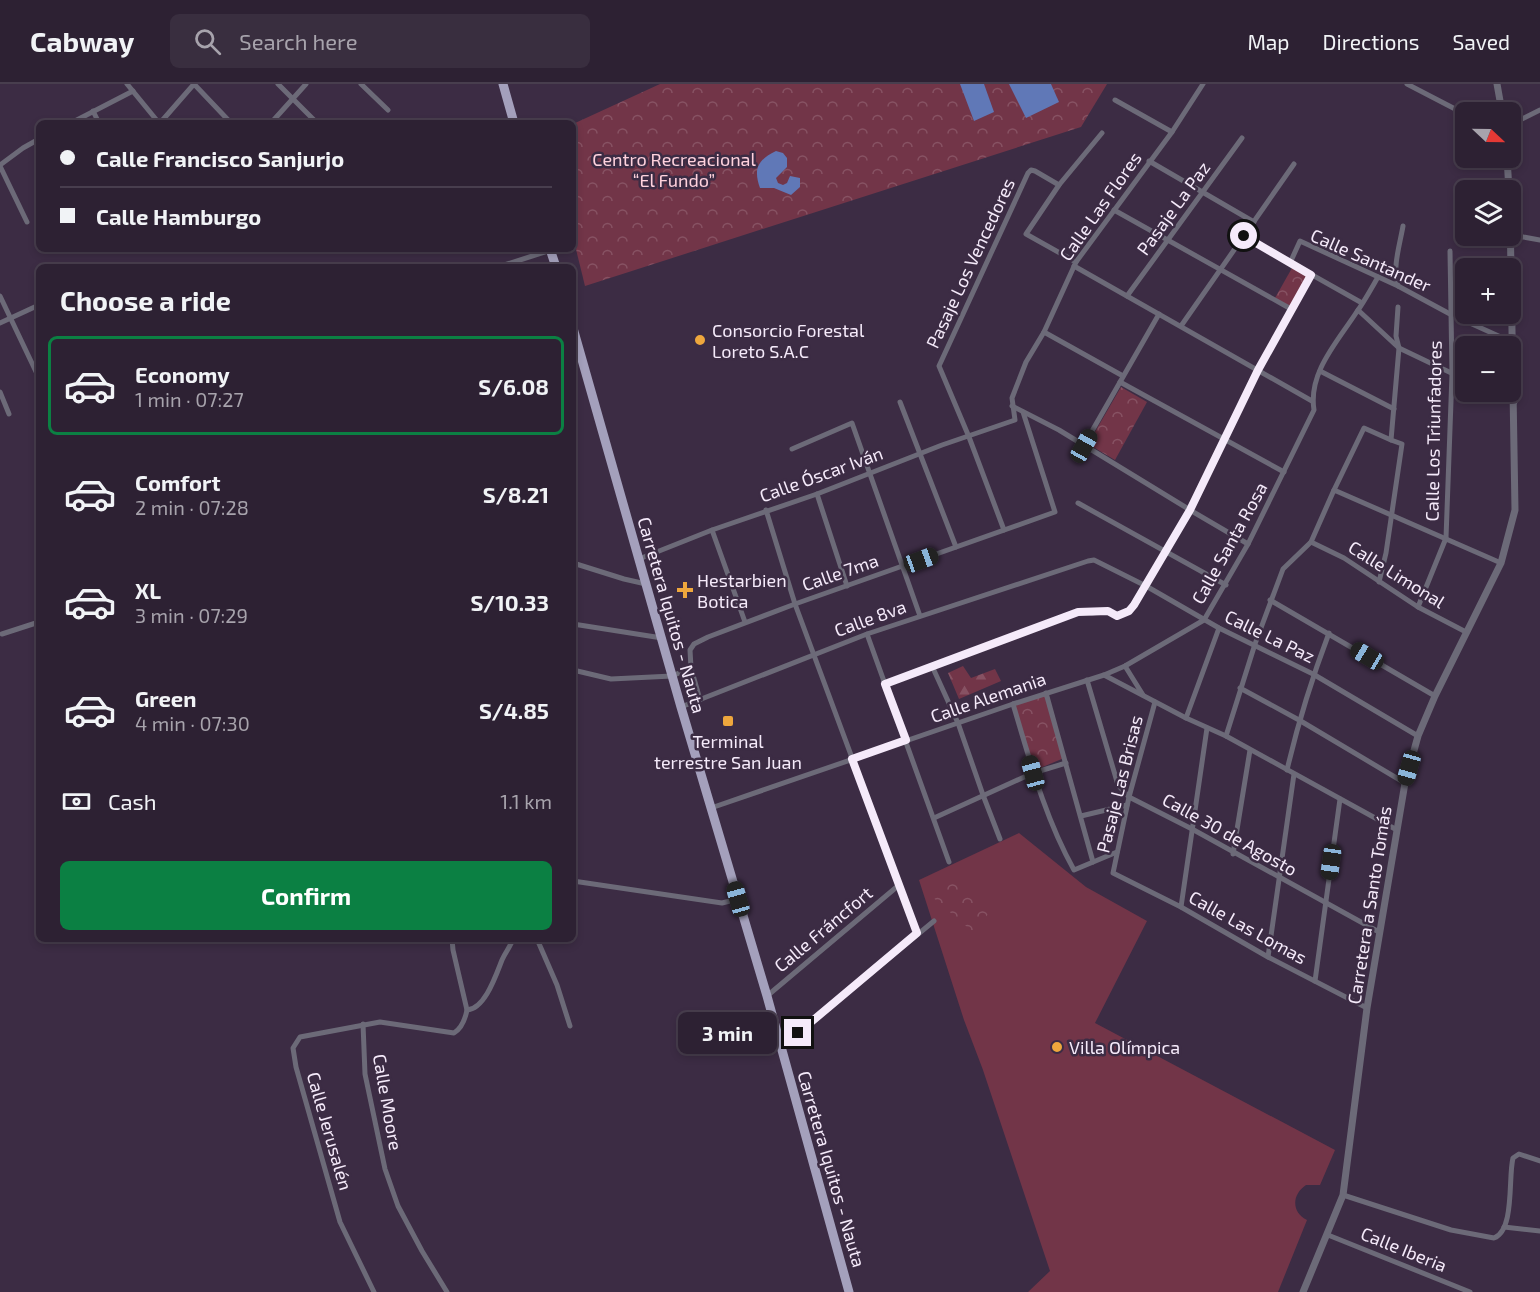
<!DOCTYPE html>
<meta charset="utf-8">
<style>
body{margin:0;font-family:"Exo 2",sans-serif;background:#392e3f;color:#f1f3f6;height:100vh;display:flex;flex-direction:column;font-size:22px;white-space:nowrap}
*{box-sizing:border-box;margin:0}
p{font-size:20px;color:#a7a3ac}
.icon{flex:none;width:33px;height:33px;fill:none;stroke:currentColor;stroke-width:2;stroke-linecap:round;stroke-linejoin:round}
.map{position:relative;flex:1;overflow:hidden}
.details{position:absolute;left:36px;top:180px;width:540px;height:678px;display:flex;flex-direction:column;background:#2d2133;border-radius:9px;box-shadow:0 3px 9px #0003,0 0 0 2px #483e4e}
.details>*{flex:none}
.banner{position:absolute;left:36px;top:36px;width:540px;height:132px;border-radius:9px;box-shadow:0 3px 9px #0003,0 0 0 2px #483e4e;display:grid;align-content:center;height:132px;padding:0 24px;background:#2d2133}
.needle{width:39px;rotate:112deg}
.tools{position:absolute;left:1455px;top:18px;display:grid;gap:12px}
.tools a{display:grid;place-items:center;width:66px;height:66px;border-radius:9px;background:#2d2133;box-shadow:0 3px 9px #0003,0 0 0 2px #483e4e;font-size:30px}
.end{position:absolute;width:27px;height:27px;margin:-14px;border:8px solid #f5eafa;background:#111;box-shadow:0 0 0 3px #111}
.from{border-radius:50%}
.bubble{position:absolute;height:42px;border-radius:9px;background:#2d2133;box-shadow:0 3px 9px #0003,0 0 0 2px #483e4e;font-size:20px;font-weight:700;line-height:42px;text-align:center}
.car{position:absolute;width:18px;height:36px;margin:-18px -9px;border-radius:8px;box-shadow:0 0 4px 2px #0007;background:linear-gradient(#222 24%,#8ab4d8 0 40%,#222 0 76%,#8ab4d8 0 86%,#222 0)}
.banner b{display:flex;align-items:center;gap:21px;height:57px;font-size:22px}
.banner b+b{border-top:2px solid #483e4e}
.banner i{width:15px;height:15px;background:#f1f3f6}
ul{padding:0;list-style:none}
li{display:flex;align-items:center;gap:18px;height:99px;margin:0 12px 9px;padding:0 12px;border:3px solid transparent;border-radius:9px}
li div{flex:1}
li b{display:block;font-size:22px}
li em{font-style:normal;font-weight:700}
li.on{border-color:#0b8043}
li>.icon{width:54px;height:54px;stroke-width:1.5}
h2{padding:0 24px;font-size:27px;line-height:72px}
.pay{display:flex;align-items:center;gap:15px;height:66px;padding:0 24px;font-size:22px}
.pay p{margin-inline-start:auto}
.button{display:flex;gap:12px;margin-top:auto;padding:12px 24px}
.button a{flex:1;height:69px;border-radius:9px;background:#0b8043;color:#fff;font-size:24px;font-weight:700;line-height:69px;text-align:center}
header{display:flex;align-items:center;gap:36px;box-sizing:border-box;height:84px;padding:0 30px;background:#2d2133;border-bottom:2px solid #483e4e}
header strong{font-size:28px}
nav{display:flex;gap:33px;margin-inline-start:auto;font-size:21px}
.search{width:420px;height:54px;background:#392e3f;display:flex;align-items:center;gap:15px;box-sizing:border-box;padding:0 21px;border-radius:9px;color:#a7a3ac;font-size:22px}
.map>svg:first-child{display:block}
.green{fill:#723548}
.forest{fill:url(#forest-firs)}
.park{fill:url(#park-crowns)}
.water{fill:#6078b7}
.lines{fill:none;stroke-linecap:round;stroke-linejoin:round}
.minor{stroke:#6c6a78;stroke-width:5}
.tertiary{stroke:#6c6a78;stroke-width:7}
.primary{stroke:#a4a0bc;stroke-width:9}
.route{stroke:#f5eafa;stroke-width:8}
.poi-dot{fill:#eea73d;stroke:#3c2c44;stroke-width:2}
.labels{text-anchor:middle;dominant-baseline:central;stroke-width:5;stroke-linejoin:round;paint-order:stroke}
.park-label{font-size:18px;fill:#ffd2dd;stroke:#3c2c44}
.street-label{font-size:18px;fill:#f5eafa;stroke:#3c2c44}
.poi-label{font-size:18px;fill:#f5eafa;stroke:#3c2c44;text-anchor:start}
</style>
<header>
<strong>Cabway</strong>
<div class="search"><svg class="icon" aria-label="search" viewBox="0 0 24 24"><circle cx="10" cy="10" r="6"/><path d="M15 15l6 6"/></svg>Search here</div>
<nav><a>Map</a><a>Directions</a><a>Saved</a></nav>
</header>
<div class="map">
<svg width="1540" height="1208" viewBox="0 0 1540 1208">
<defs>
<pattern id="forest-firs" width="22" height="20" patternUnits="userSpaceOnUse" patternTransform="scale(1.5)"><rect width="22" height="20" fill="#723548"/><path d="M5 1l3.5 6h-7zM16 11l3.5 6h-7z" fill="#875263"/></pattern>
<pattern id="park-crowns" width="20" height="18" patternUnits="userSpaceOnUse" patternTransform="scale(1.5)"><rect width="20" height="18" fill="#723548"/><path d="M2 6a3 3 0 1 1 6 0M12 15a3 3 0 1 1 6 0" fill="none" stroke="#875263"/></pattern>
</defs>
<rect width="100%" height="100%" fill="#3c2c44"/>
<path class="green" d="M1019,749l67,54 61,34 -52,102 240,127 -15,35h-14c-15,10 -14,28 1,35l-29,72h-250l22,-21 -67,-201 -19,-50 -45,-140z"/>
<polygon class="forest" points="963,582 971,594 995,585 1001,597 959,615 948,589"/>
<g class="park">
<polygon points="660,0 1107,0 1081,43 585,202 573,153 573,40"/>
<polygon points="1292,184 1308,193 1290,223 1275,214"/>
<polygon points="1121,303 1147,318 1115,376 1088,360"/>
<polygon points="1045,608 1064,674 1033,687 1013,619"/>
<polygon points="951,785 995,822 973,848 930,811"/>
</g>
<g class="water">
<polygon points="960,0 984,0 994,28 974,37"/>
<polygon points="1009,0 1051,0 1059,18 1026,34"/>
<path d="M776,67l7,2 4,5v9l-11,11 2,5 5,2 4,-2 3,-7 10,2v9l-9,8 -17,-7h-14c-7,-20 -2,-28 16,-37z"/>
</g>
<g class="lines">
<g class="minor">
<polyline points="127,0 159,39"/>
<polyline points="194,0 231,39"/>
<polyline points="278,0 317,39"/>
<polyline points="361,0 388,26"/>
<polyline points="1407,0 1459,27 1502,25"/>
<polyline points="1115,16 1172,48"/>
<polyline points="93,27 99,39"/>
<polyline points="71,39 133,7"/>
<polyline points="160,39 194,0"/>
<polyline points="271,39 306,0"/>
<polyline points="1510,41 1540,26"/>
<polyline points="1149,77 1254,138"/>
<polyline points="0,81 23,64 39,55"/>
<polyline points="0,82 27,138"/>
<polyline points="1114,126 1291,225"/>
<polyline points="1512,151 1540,156"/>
<polyline points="1243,152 1362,219"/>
<polyline points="1076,178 1026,150 1059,101 1102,49"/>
<polyline points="1290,179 1300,157 1398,202 1450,230 1514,259"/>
<polyline points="1074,182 1312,317"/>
<polyline points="498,183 551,166"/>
<path d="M1398,202c-6,-18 2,-42 5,-60"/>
<polyline points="0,212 39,294"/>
<polyline points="1127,212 1242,54"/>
<polyline points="1358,226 1399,264 1466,296"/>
<polyline points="0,239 39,221"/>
<polyline points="1181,242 1294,80"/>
<polyline points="1044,248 1123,292"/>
<polyline points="1320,287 1394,325"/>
<polyline points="1120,298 1284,388"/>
<polyline points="0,308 9,330"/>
<polyline points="1491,308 1515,318"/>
<polyline points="900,318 956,463"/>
<polyline points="1012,322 1059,346 1190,426 1248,460"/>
<polyline points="1084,361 1159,230"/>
<polyline points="792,365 852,339 920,532"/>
<polyline points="1334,406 1364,344 1391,356"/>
<polyline points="817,410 847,502"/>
<polyline points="1078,419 1226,501"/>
<polyline points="766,426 795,520 917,849"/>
<polyline points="712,446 745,538"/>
<polyline points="1004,446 969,353 939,282 1028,89 1031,86 1035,87 1059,101"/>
<polyline points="1311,458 1344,474 1418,523 1466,548"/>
<polyline points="639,475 712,446 817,410 942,361 1015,336 1012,314 1026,278 1044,248 1076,178 1172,48 1203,0"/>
<polyline points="573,479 624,495 646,500"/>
<polyline points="1379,498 1386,469 1402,360 1391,356 1399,264 1396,252 1398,223"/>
<polyline points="1270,516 1435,612"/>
<polyline points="1418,523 1446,454 1452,290 1450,167"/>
<polyline points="573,540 662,554"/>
<polyline points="2,550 39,538"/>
<polyline points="867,550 949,778"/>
<polyline points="932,582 958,639 983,711 1000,755"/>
<polyline points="1125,582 1143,611"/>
<polyline points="573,586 611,595 672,592 691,584"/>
<polyline points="1104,591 1186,634 1226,652 1397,746"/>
<polyline points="1087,596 1118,701 1129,713 1192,745 1379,848"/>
<polyline points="885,600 1078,528 1083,527 1092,529 1108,527 1117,532 1129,527 1190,426 1258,286 1311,191"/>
<polyline points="1240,604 1299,636 1405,699"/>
<polyline points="1046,609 1093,778"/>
<polyline points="700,616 691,584 690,566 694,560 708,553 795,520 1055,428 1023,328"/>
<polyline points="1155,618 1129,713 1113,789 1181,823 1268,873 1367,924"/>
<path d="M1013,620c17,57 32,114 61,166l43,-18"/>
<polyline points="681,623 867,550 1088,477 1094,476 1146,502 1219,544 1313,590 1418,652"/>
<polyline points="1186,634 1219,544"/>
<polyline points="1226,652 1255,560 1283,485 1311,458 1334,406 1501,479"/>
<path d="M1287,686c11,-47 25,-92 42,-137"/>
<path d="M711,724l302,-104 91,-29 21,-9 79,-46 44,-76 66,-134c-6,-37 23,-68 42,-97 8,-11 15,-24 22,-36"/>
<polyline points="1081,732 1127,721"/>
<polyline points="934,734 1033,689 1066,679"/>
<polyline points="1233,770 1250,666"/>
<polyline points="573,797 722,819 738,815"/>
<polyline points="1181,823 1207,644"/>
<polyline points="537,855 557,901 570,942"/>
<polyline points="1268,873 1294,690"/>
<polyline points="1315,897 1340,715"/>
<polyline points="767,912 899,801"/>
<path d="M467,926c18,-1 29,-35 35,-50 3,-7 8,-13 11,-21"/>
<polyline points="363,940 365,990 385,1085 398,1122 422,1167 447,1208"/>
<polyline points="781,963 934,837"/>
<path d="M1343,1111l108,35 43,8c21,-8 14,-61 19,-80l6,-4 21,7"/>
<polyline points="1504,1143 1540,1147"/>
<polyline points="1328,1151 1470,1208"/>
<path d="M374,1208l-34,-70 -44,-155 -3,-19 7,-11 80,-15 74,11c8,-5 11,-13 13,-23l-14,-60 -1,-11"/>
</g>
<g class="tertiary">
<polyline points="1497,0 1502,28"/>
<polyline points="1507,74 1509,106"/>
<polyline points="1303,1208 1343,1111 1367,924 1405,699 1418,652 1435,612 1501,479 1515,426 1510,127"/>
</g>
<g class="primary">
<polyline points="503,0 514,39"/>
<polyline points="550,165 556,183"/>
<polyline points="573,244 681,623 767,912 849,1208"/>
</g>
</g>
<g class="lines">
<polyline class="route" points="798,949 917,849 852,675 906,656 885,600 1078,528 1108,527 1117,532 1129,527 1134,521 1190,426 1258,286 1311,191 1244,152"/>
</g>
<g class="poi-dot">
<circle cx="700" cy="256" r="6"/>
<path d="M682 497h6v6h6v6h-6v6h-6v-6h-6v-6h6z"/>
<rect x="722" y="631" width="12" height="12" rx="3"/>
<circle cx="1057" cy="963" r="6"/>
</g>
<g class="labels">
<g class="park-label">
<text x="674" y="75">Centro Recreacional<tspan x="674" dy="21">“El Fundo”</tspan></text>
</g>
<g class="street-label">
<text transform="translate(1100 122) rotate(-55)">Calle Las Flores</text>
<text transform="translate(1173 124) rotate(-54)">Pasaje La Paz</text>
<text transform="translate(1371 176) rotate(24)">Calle Santander</text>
<text transform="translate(970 179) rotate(-65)">Pasaje Los Vencedores</text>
<text transform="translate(1433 347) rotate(-89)">Calle Los Triunfadores</text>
<text transform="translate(821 390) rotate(-20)">Calle Óscar Iván</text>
<text transform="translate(1229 459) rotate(-61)">Calle Santa Rosa</text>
<text transform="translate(840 488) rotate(-19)">Calle 7ma</text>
<text transform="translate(1397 490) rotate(32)">Calle Limonal</text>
<text transform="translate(672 531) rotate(74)">Carretera Iquitos - Nauta</text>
<text transform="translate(870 534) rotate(-20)">Calle 8va</text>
<text transform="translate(1270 552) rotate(26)">Calle La Paz</text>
<text transform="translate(988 613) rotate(-19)">Calle Alemania</text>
<text transform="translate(1119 700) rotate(-76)">Pasaje Las Brisas</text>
<text transform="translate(1230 750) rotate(29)">Calle 30 de Agosto</text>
<text transform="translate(1369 821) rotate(-81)">Carretera a Santo Tomás</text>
<text transform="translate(1248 843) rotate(29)">Calle Las Lomas</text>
<text transform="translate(823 845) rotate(-40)">Calle Fráncfort</text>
<text transform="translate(388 1018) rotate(80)">Calle Moore</text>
<text transform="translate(330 1047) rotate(74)">Calle Jerusalén</text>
<text transform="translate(832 1085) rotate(74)">Carretera Iquitos - Nauta</text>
<text transform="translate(1404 1165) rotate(22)">Calle Iberia</text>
</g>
<g class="poi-label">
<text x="712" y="246">Consorcio Forestal<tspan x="712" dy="21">Loreto S.A.C</tspan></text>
<text x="697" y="496">Hestarbien<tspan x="697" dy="21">Botica</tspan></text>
<text x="728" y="657" text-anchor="middle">Terminal<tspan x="728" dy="21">terrestre San Juan</tspan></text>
<text x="1069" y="963">Villa Olímpica</text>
</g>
</g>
</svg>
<div class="tools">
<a><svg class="needle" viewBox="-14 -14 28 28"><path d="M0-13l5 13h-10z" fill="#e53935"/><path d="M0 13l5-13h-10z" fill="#a7a3ac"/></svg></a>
<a><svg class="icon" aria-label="layers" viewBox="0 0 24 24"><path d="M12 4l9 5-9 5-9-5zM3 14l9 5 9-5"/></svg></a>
<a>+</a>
<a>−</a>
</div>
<i class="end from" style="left:1244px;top:152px"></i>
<i class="end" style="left:798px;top:949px"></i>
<div class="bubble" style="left:678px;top:928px;width:99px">3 min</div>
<i class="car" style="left:1084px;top:362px;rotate:29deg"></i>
<i class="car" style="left:921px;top:476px;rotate:70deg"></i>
<i class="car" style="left:1367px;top:572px;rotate:301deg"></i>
<i class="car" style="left:1409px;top:684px;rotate:196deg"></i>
<i class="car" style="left:1033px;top:689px;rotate:345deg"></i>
<i class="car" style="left:1331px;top:778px;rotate:188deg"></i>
<i class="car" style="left:738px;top:815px;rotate:344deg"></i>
<div class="banner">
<b><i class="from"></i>Calle Francisco Sanjurjo</b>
<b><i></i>Calle Hamburgo</b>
</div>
<section class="details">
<h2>Choose a ride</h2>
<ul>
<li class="on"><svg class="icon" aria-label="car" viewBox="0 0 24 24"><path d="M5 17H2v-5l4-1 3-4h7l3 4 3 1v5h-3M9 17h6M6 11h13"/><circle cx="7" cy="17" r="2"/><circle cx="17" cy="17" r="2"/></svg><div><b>Economy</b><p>1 min · 07:27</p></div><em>S/6.08</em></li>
<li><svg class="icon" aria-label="car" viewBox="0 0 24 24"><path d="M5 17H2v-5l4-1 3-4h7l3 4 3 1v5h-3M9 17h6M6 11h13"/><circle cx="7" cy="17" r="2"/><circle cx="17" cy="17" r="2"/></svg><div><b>Comfort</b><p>2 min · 07:28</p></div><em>S/8.21</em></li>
<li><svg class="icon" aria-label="car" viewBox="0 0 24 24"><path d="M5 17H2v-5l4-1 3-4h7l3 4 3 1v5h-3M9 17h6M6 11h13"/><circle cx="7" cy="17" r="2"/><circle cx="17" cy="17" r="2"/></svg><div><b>XL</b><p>3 min · 07:29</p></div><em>S/10.33</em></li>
<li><svg class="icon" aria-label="car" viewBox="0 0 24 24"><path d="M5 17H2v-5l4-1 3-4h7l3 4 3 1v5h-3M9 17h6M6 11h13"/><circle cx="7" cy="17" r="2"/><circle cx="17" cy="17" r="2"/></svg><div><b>Green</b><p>4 min · 07:30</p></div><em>S/4.85</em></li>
</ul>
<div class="pay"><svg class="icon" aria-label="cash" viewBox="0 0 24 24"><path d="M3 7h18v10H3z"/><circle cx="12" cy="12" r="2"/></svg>Cash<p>1.1 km</p></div>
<div class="button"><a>Confirm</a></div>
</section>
</div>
